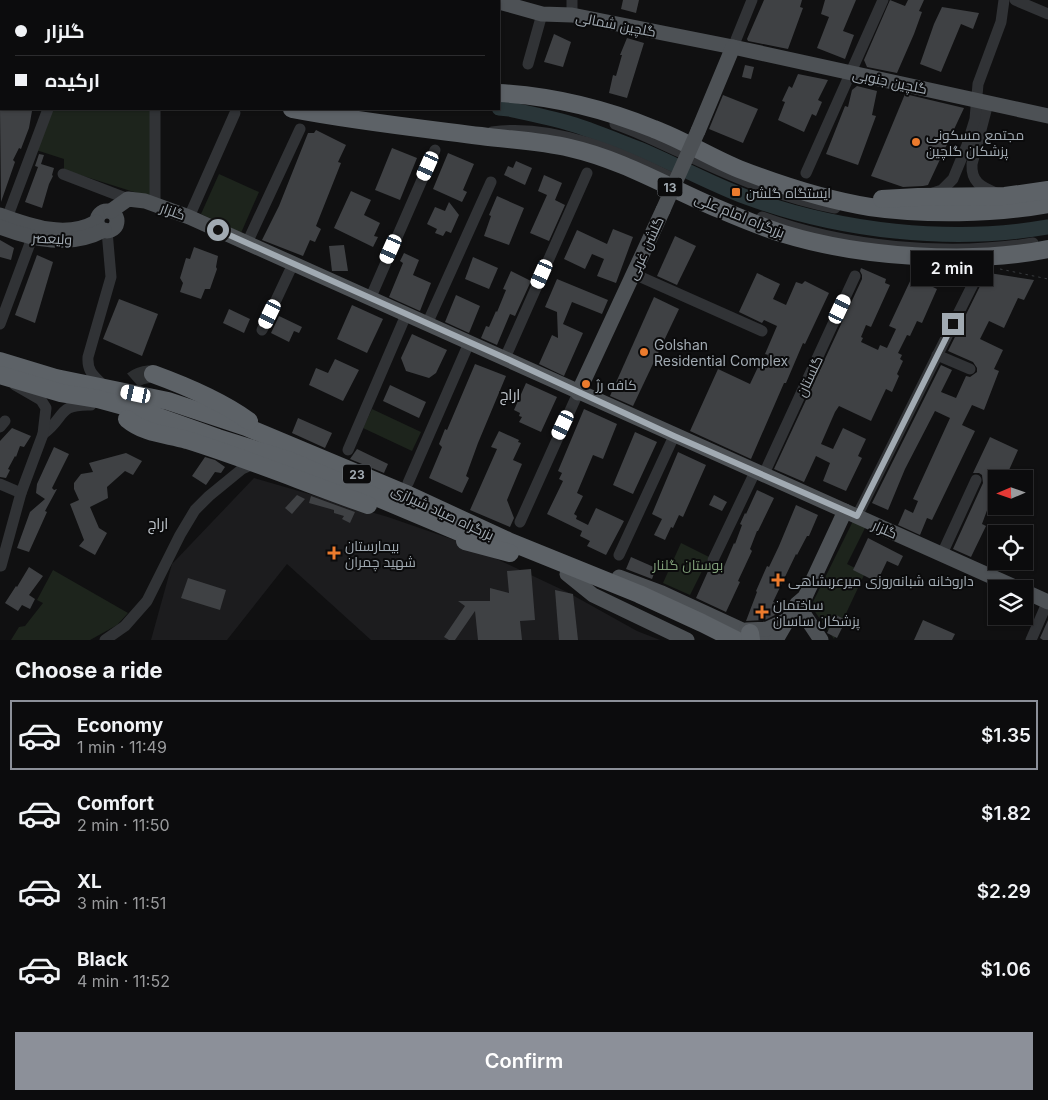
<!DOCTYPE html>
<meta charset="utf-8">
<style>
body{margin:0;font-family:Inter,Cairo,sans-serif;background:#1a1a1b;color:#f1f3f6;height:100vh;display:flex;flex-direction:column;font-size:19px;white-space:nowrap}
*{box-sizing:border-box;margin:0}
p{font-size:16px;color:#9a9b9d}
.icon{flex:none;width:28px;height:28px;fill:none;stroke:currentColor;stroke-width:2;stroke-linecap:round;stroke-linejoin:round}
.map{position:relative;height:640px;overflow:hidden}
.drawer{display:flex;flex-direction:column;background:#0c0c0d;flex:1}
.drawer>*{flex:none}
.guide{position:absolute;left:0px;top:0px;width:500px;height:110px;box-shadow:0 1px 4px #0004,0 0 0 1px #2c2c2e;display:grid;align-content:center;height:110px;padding:0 15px;background:#0c0c0d}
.needle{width:32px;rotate:268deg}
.fabs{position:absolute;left:988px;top:470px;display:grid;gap:10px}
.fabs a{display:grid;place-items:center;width:45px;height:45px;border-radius:0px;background:#0c0c0d;box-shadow:0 1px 4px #0004,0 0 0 1px #2c2c2e;font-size:25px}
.end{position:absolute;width:22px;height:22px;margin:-11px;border:6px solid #a1aab2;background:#111;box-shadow:0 0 0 2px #111}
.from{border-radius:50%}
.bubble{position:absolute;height:35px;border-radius:0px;background:#0c0c0d;box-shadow:0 1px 4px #0004,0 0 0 1px #2c2c2e;font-size:16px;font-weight:600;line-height:35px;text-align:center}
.car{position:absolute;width:15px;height:30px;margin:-15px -8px;border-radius:6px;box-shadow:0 0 4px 1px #0007;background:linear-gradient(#fff 24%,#345 0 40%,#fff 0 76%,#345 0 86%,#fff 0)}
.guide b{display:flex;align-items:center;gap:18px;height:48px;font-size:19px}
.guide b+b{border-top:1px solid #2c2c2e}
.guide i{width:12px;height:12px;background:#f1f3f6}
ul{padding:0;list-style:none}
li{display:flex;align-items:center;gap:15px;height:70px;margin:0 10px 8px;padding:0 5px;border:2px solid transparent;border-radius:0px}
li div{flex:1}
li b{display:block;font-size:19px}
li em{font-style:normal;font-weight:600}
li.on{border-color:#8c9099}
li>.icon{width:45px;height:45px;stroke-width:1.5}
h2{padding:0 15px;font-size:22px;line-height:60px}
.primary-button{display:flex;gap:10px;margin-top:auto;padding:10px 15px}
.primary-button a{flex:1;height:58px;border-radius:0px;background:#8c9099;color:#fff;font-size:20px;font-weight:600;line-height:58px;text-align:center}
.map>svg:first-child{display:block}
.built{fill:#1c1c1e}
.green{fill:#1d241c}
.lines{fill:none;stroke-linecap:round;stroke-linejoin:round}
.river{stroke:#2a3639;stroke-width:15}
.building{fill:#3f4144}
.highway-tunnel{stroke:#2d2f31;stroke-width:18;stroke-dasharray:18 9;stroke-linecap:butt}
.path{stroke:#373a3d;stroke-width:1;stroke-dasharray:2.5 4;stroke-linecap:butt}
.minor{stroke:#313336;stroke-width:11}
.major{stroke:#4d5155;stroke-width:15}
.highway{stroke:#5d6267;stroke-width:18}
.major-bridge{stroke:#4d5155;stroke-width:15}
.route{stroke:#a1aab2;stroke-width:6}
.poi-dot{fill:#ec7b2d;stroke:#0b0b0c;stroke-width:2}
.labels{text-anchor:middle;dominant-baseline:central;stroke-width:4;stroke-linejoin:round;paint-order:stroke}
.shield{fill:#0b0b0c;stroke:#747a80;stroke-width:1}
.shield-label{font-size:12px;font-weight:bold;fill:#a1aab2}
.street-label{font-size:14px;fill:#a1aab2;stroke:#0b0b0c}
.poi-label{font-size:14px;fill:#a1aab2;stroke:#0b0b0c;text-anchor:start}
.park-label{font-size:14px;fill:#7f9d78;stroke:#0b0b0c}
.neighbourhood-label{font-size:15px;fill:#c2c8ce;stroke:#0b0b0c}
</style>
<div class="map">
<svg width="1048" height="640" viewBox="0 0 1048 640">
<rect width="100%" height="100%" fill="#101011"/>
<polygon class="built" points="254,478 388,517 463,543 567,592 637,631 660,640 371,640 287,564 227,640 151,640 172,564"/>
<g class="green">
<polygon points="51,109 151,109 150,197 64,170 64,159 36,150"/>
<polygon points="219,174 259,192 241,233 201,214"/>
<polygon points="372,409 421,432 412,451 363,428"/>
<polygon points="853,521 866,526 847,564 865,573 834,639 811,606"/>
<polygon points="681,543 709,557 690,595 663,583"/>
<polygon points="53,570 128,613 117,625 90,640 11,640 19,627 25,626 43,603 37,600"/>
</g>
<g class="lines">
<g class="river">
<polyline points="21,0 27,1"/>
<path d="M499,108l10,1c22,5 44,9 66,16 21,7 43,16 64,24 36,15 70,34 107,48 93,34 204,47 302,30"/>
</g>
</g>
<g class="building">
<polygon points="623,0 639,0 636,13 621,9"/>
<polygon points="764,0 802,0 800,7 803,8 788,49 748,41 747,39"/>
<polygon points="825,0 856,0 843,31 854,35 845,59 817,48 829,17 821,14"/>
<polygon points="890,0 905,6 908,0 924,0 919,11 922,12 914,34 897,73 867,67 864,60"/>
<polygon points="942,7 979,13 973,29 961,24 941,72 920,64 934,24"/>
<polygon points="554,34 571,42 563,67 544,62"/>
<polygon points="627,38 644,43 627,98 609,93 613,75 616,76 622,55 620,55"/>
<polygon points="745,65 754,67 751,79 742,77"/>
<polygon points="798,74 828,80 818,100 822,102 816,116 812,114 804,132 778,120 785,102 782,101 789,86 792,88"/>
<polygon points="857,86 877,91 872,115 876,116 858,165 826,154 845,106 848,107 852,90"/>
<polygon points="905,94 964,108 928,185 923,186 903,187 871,176"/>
<polygon points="723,95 758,109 743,143 709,129"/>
<polygon points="0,109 26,109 32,111 29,128 21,149 19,148 13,160 15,162 1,202"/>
<polygon points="316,130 346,145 338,162 341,163 316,226 321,229 315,242 310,240 303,256 262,240 279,206 308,133 314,133"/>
<polygon points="392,148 417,158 400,200 375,190"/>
<polygon points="448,153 474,164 463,190 467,192 462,202 433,189"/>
<polygon points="39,154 44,155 41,164 54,168 52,175 53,176 49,184 42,208 25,202 38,167 35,166"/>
<polygon points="516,161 532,168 525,185 504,175 508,166 513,168"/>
<polygon points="544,175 562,183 555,200 565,205 549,241 530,233 547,195 538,191"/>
<polygon points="351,191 371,200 364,215 380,223 374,236 378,237 373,247 334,228"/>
<polygon points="497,196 524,208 509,245 484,236 491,216 489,215"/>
<polygon points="449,202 459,215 451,233 446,231 443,236 435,233 437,229 427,224 435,207 445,211"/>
<polygon points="613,229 633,237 616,283 597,276 604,259 592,254 585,269 564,259 577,230 607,244"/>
<polygon points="675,236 696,246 677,285 657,276"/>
<polygon points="0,240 14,248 11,260 0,257"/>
<polygon points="344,245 348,271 332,271 329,246"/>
<polygon points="194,247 218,256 216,267 217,269 210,289 205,289 201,299 180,292 183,283 180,278 186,258 190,259"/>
<polygon points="404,253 419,260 413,275 431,283 420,311 389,297 403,263 400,261"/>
<polygon points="37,255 53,262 35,323 15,315"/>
<polygon points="473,257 498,268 489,289 465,279"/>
<polygon points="861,268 886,279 885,283 890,285 871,327 866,325 861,337 863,338 861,342 878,350 880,345 887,348 896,329 889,326 912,277 937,289 922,323 917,321 910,336 907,335 898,353 902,355 900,359 903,361 897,374 899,376 892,392 886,389 871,421 839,406 835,412 821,444 833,449 843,428 866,439 858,456 862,458 846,491 823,481 830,463 816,456 804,482 774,469 862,279 862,275 860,271"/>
<polygon points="511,271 531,281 515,316 510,314 497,345 481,338 486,326 489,327 496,311 497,312 506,290 503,289"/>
<polygon points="757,273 780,284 773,299 786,305 796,282 802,284 805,281 829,293 805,344 803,343 786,383 784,383 751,459 690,431 718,369 750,384 758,367 762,369 768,355 765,354 777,326 764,320 762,323 739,312"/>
<polygon points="989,273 1034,280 1024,300 1018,298 1004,328 989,321 980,339 1003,350 994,369 999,371 984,410 972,405 962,425 975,431 932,520 927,518 920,535 898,525 905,509 913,513 918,501 913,499 950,418 935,411 905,469 888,510 872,503 941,365 952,370 941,392 956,398 966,376 970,377 977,372 977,368 973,362 948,351 983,280"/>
<polygon points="557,279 608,300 602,314 572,302 563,324 583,333 564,376 539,364 552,335 558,338 557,312 545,307"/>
<polygon points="456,295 480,306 469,333 445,322"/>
<polygon points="654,297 679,309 633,406 610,396"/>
<polygon points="119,299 158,314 142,356 103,339"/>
<polygon points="352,305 383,319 367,353 337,339"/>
<polygon points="229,309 250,319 244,333 223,323"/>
<polygon points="279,316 302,327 299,333 294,331 289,342 271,333"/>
<polygon points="412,334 447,350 436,373 429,378 406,371 401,358"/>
<polygon points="335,359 359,370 343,401 309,385 316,368 328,373"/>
<polygon points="475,364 506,376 478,443 466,476 469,478 462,493 429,478 442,447 439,444 445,429 447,430"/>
<polygon points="526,383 557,397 541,432 519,422 522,417 519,416 520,413 514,410"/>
<polygon points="390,385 426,402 419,418 383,401"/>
<polygon points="584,409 617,424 603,459 593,455 577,493 583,496 574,514 577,516 576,519 588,525 596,508 624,521 606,555 587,546 590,541 580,536 582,531 547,514 563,481 559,479 562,473 558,471"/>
<polygon points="298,418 332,433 325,448 292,433"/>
<polygon points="12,428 31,436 24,447 20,446 16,457 15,456 8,469 10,470 6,478 0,477 0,441"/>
<polygon points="499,431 519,440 518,442 521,443 513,460 522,464 507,500 514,518 510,527 470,510 497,449 491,447"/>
<polygon points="635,432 657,442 633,494 613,485"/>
<polygon points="990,437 1018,450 1005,479 996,479 996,486 982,524 986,526 971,557 953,549 983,483 982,475 979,473 973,473"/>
<polygon points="54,447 69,454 52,488 54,490 57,489 45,511 47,512 29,552 17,548 30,512 45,499 36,493 37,484"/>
<polygon points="357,449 388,464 384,473 350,459"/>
<polygon points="678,452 706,465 683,517 679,515 673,528 671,527 665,540 654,535 662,519 652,514"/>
<polygon points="126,453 142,461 133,475 125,471 107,487 108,498 90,507 99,528 107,533 95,555 79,546 84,540 70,504 79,500 74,489 74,483 81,474 93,472 89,463"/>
<polygon points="205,457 215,460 225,467 221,473 215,472 206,485 192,476"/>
<polygon points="757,490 774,498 758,531 757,531 750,549 752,551 738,581 740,582 726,612 696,598 709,569 721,574 734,543 735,544 742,525 740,524 745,513 746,514"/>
<polygon points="297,495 305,499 292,514 285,508"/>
<polygon points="714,495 727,502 722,511 709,505"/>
<polygon points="311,496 355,512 350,523 342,519 344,516 334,513 334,510 309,503"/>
<polygon points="796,505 818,515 809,536 807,536 797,555 796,554 773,602 775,603 772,609 777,614 765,620 746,621 757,592 756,591 767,566 769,567 779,546"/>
<polygon points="868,538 903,556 898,566 887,561 877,582 853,570"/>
<polygon points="631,557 656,568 652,579 626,569"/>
<polygon points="29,567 43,576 29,595 35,599 30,609 22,605 18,611 5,603 16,586 17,587"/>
<polygon points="531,569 535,620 520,621 522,640 478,640 475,611 455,640 449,640 444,637 465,606 458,601 490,601 490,588 509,593 507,571"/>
<polygon points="188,578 226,590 220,610 181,598"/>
<polygon points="555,590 573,594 578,640 559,640"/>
<polygon points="836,615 846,620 837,638 827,633"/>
<polygon points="923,620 955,634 952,640 914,640"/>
<polygon points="1048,620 1048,640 1043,640 1040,638"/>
</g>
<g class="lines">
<path class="highway-tunnel" d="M124,405c0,-19 9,-31 29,-31"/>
<g class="path">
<polyline points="98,1 98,0"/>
<polyline points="1000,269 1048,279"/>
<polyline points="986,274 996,269"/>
</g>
<g class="minor">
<polyline points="1015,0 1048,14"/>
<polyline points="390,1 391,0"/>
<polyline points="572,15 572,0"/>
<polyline points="733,47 752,0"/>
<polyline points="528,64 542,14"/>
<polyline points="0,91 1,92"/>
<path d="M988,103l-16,61c-1,18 9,23 24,29"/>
<polyline points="155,109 155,204"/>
<path d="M615,124c24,8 46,20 69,30 49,23 98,44 151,54"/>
<path d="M492,132c62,-9 130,21 184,48"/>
<polyline points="806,173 883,0"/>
<polyline points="63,174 128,199"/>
<polyline points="930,194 942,190 953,179 967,145 975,119 978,84 1001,22 1004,0"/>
<polyline points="189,217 235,113"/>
<path d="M762,217c82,30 184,40 271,26"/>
<polyline points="7,218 48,109"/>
<polyline points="247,243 300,129"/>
<polyline points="634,274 762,331"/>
<polyline points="370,299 435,150"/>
<polyline points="0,324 32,238"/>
<polyline points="427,324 491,182"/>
<polyline points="262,330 293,264"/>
<polyline points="937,355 970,369"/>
<polyline points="505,358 587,173"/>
<path d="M104,386c-10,-10 -17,-14 -16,-29l23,-80 -4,-46"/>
<polyline points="0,427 5,421"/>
<path d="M43,434c23,-16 13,-30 48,-29"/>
<polyline points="348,450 406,315"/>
<polyline points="763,476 855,276"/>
<polyline points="408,483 469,343"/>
<polyline points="0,484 21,493"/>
<polyline points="857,516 976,278"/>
<polyline points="520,522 578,393"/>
<polyline points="942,554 976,480"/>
<polyline points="619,555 674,436"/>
<polyline points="713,560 755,472"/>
<polyline points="1,566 21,493 43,434 46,408 41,400 15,385"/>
<polyline points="105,640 125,626 147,601 180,535 195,510 209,496 242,469 251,465 259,466"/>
<polyline points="1031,640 1048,601"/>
</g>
<g class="major">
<polyline points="499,2 542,14 572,15 733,47 1048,116"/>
<polyline points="698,131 733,47"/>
<circle cx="107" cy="221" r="10"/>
<path d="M111,211l17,-12 17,2 44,16c276,125 553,248 830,372"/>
<path d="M0,215c30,11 66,24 96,7"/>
<path d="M0,227c34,13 70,21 104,3"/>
<polyline points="578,393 663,210"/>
<polyline points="567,574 593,595 687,640"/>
<polyline points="619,577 662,593 764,640"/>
<polyline points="1024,591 1048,602"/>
<polyline points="797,604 821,640"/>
<polyline points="746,630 767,629 789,619"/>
<polyline points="776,640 797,604 805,597 845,511"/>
</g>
<g class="highway">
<polyline points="60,0 67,1"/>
<polyline points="122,0 126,1"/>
<polyline points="0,22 1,22"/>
<path d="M499,93c52,3 106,16 155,36 29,11 56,28 85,40 41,16 88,31 131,38 55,8 124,7 178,-3"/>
<path d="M292,109c62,12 126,19 189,27 30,4 60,5 89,12 53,12 99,40 149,61 21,9 43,18 65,25 75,23 187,31 264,15"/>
<polyline points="882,199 918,197 1005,196 1048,190"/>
<polyline points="0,361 56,378 168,401 246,427 404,493 508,541 639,594 702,623 736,640"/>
<path d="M153,374c33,12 67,26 96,47"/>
<polyline points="0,375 61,393 98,399 142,411 218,438 288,460 478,540"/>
<path d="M127,419c18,15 39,15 60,21 61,19 121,44 181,65"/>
<polyline points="465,541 510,553"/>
<polyline points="750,633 751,640"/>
</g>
<polyline class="major-bridge" points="663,210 698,131"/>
</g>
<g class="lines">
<polyline class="route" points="218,230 505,358 674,436 857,516 953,324"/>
</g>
<g class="poi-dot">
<circle cx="916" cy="142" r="5"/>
<rect x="731" y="187" width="10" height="10" rx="2.5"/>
<circle cx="644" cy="352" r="5"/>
<circle cx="586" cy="384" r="5"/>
<path d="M331.5 545.5h5v5h5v5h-5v5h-5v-5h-5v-5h5z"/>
<path d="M775.5 572.5h5v5h5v5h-5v5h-5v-5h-5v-5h5z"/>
<path d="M759.5 604.5h5v5h5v5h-5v5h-5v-5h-5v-5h5z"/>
</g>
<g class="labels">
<g class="shield">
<rect x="657.5" y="177.5" width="25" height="19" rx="4"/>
<rect x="343" y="464.5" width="28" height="19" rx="4"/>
</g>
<g class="shield-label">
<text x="670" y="187">13</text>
<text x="357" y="474">23</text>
</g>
<g class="street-label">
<text transform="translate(616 24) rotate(11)">گلچین شمالی</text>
<text transform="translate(890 81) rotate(12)">گلچین جنوبی</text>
<text transform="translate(173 211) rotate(20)">گلزار</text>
<text transform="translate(740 215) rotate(22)">بزرگراه امام علی</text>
<text transform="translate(52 238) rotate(3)">ولیعصر</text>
<text transform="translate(645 248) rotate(-65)">گلشن غربی</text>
<text transform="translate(809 376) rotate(-65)">گلستان</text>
<text transform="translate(443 512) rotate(25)">بزرگراه صیاد شیرازی</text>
<text transform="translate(885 529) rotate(24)">گلزار</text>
</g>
<g class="poi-label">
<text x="926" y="134">مجتمع مسکونی<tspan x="926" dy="16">پزشکان گلچین</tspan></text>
<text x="746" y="192">ایستگاه گلشن</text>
<text x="654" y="344">Golshan<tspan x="654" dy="16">Residential Complex</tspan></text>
<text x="596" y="384">کافه رژ</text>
<text x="345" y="545">بیمارستان<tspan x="345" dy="16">شهید چمران</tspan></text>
<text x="788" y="580">داروخانه شبانه‌روزی میرعربشاهی</text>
<text x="773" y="604">ساختمان<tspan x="773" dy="16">پزشکان ساسان</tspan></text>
</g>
<g class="park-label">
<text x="688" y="564">بوستان گلنار</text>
</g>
<g class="neighbourhood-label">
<text x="510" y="394">اراج</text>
<text x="158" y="523">اراج</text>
</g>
</g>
</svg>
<div class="fabs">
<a><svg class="needle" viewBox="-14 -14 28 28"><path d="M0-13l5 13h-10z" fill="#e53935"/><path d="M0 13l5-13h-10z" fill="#9a9b9d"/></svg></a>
<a><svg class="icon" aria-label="locate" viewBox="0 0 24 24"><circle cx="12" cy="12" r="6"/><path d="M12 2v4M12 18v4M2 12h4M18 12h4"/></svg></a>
<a><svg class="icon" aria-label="layers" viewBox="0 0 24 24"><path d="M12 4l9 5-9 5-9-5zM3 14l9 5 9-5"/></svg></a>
</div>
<i class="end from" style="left:218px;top:230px"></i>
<i class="end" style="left:953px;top:324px"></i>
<div class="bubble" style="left:911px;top:251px;width:82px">2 min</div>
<i class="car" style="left:428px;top:166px;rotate:204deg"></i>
<i class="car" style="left:391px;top:249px;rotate:204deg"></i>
<i class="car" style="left:542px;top:274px;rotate:204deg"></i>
<i class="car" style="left:840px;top:309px;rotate:25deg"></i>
<i class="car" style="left:270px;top:314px;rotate:206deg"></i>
<i class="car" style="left:136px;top:394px;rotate:282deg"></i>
<i class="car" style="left:563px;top:425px;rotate:205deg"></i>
<div class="guide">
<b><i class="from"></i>گلزار</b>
<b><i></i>ارکیده</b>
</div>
</div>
<section class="drawer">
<h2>Choose a ride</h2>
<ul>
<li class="on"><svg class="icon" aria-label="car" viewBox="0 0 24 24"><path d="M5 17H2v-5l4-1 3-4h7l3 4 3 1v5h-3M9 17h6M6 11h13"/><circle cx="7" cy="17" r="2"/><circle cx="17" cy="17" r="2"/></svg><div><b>Economy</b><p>1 min · 11:49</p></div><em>$1.35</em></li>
<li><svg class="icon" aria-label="car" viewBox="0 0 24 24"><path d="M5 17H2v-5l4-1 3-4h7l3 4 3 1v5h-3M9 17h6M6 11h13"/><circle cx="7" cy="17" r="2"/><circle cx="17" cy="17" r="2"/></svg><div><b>Comfort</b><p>2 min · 11:50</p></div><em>$1.82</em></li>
<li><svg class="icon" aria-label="car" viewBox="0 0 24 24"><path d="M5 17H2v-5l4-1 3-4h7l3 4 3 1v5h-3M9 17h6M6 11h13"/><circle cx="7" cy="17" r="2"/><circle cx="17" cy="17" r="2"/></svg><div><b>XL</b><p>3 min · 11:51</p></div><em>$2.29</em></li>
<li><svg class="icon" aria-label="car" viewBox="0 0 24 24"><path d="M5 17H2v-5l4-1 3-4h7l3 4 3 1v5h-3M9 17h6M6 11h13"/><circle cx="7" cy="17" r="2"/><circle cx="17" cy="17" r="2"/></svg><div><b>Black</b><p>4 min · 11:52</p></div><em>$1.06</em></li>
</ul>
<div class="primary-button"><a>Confirm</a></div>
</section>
